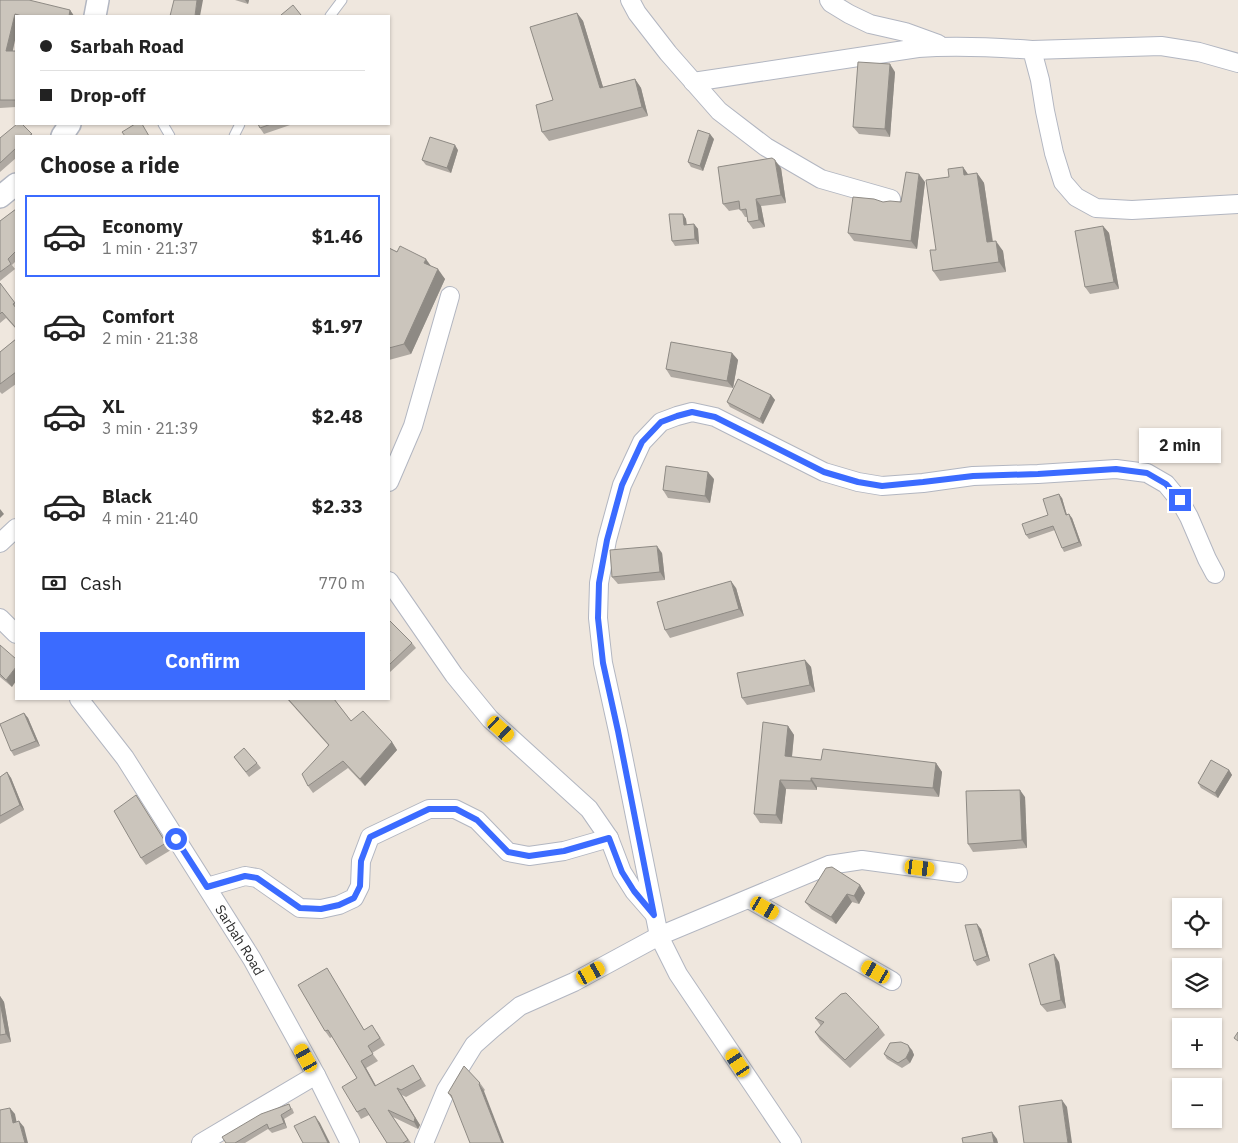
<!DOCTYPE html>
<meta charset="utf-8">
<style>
body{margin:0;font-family:"IBM Plex Sans",sans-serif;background:#f2f2f2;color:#222;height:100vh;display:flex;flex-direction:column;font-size:19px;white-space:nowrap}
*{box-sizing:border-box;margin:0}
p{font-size:16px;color:#767676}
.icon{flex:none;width:28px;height:28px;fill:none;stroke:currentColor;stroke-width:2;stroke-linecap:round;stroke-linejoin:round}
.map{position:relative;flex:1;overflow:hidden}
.side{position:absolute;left:15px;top:135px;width:375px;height:565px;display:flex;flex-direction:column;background:#fff;border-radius:0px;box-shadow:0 1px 4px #0004}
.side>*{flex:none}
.hud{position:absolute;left:15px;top:15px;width:375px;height:110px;border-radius:0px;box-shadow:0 1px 4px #0004;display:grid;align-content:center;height:110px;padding:0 25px;background:#fff}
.controls{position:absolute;left:1172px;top:898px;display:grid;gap:10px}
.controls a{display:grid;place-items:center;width:50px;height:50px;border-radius:0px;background:#fff;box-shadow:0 1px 4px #0004;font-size:25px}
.end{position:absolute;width:22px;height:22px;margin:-11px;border:6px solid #3b6bff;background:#fff;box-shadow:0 0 0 2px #fff}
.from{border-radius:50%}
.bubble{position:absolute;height:35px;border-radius:0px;background:#fff;box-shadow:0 1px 4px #0004;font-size:16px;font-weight:700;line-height:35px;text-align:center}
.car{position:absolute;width:15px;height:30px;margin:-15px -8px;border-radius:6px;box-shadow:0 0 4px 1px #0007;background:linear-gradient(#f5c518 24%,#345 0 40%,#f5c518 0 76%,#345 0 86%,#f5c518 0)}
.hud b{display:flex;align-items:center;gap:18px;height:48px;font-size:19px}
.hud b+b{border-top:1px solid #e0e0e0}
.hud i{width:12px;height:12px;background:#222}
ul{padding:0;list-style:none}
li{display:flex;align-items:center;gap:15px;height:82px;margin:0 10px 8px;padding:0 15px;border:2px solid transparent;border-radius:0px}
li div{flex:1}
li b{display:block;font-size:19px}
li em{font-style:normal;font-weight:700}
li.selected{border-color:#3b6bff}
li>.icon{width:45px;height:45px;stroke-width:1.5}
h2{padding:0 25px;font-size:22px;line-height:60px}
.pay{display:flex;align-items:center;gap:12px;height:55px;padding:0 25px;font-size:19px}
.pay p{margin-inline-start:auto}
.primary-button{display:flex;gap:10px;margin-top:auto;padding:10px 25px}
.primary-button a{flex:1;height:58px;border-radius:0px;background:#3b6bff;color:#fff;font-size:20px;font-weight:700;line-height:58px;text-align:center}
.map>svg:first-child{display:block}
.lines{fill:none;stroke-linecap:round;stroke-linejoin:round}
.service-casing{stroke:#b2b6c1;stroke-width:11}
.minor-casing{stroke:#b2b6c1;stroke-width:20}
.tertiary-casing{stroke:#b2b6c1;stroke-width:24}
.service{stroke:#fff;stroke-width:9}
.minor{stroke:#fff;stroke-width:18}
.tertiary{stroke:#fff;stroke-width:21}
.wall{fill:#afa9a2}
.shaded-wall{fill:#8e8a84}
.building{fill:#cbc5bc;stroke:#8e8a84}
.route{stroke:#3b6bff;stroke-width:6}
.labels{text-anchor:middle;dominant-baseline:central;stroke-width:4.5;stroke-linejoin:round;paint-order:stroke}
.street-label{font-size:14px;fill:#2d2d2d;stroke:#fff}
</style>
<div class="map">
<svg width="1238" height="1143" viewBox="0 0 1238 1143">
<rect width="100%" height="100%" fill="#efe7de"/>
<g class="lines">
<g class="service-casing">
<g id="service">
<polyline points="330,16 342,0"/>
<polyline points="163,124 170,136"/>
<polyline points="234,136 240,124"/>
</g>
</g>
<g class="minor-casing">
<g id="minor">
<polyline points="630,0 637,13 668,53 719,111 766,147 821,179 891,199"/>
<polyline points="829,0 831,3 849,14 870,24 905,32 938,44"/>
<polyline points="1032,50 1161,46 1199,52 1238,63"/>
<path d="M693,82l225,-34c38,-3 76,-1 114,2l8,30 5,31 9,42 9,29 13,15 20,11 36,2 106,-6"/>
<polyline points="389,482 413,426 450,296"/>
<polyline points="0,543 16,528"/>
<polyline points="389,581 454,675 490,719 589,809 609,838 622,872 634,891 654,914"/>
<polyline points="0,618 16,634"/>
<path id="s1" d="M79,699l46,59 127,201 64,116 34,68"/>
<polyline points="958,873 862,860 829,865 659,936 618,731 603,663 598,618 599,583 607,540 622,485 642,442 661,422 677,416 692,412 715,417 824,472 858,482 882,486 923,483 973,476 1038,474 1116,469 1147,473 1166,484 1180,501 1189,517 1207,559 1215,574"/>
<polyline points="207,887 245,876 257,878 300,908 321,909 339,905 354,898 360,886 361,861 370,837 429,809 455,809 477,820 508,852 529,856 564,851 609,838"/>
<polyline points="749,899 892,981"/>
<polyline points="201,1143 316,1075"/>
<polyline points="424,1143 446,1090 474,1045 492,1029 520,1006 574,982 659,936 678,974 792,1143"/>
</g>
</g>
<g class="tertiary-casing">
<g id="tertiary">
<polyline points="95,16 98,0"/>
<polyline points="62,136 70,124"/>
<polyline points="0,197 16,184"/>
</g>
</g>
<use href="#service" class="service"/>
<use href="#minor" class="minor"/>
<use href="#tertiary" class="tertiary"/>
</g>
<g class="wall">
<polygon points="0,0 70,10 74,16 16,16 13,51 16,51 16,107 0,108"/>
<polygon points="235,0 249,0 248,4"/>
<polygon points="577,13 583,21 603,87 635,79 641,88 648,116 549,141 542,132 553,100"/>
<polygon points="895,72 890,137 859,134 853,127"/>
<polygon points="22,124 33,136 16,136 16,158 0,172 0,138"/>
<polygon points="258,124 293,124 264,134 260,128"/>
<polygon points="714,139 703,171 691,167 688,162"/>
<polygon points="458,150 451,173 426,165 422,160"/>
<polygon points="963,167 968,175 977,173 984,183 993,241 1003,251 1006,272 940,281 933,271 936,250 949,177"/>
<polygon points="781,168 786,203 761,206 765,227 753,229 748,222 747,217 745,217 740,209 729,211 723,204"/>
<polygon points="925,182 917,249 854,241 848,233 883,202 901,202"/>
<polygon points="16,209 16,261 12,265 15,269 0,281 0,221"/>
<polygon points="683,214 686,219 687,225 694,224 698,229 699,244 675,246 672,241"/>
<polygon points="1103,226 1109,233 1119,289 1090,294 1085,287"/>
<polygon points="389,248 431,266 445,279 411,354 389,360"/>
<polygon points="0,283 16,305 16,329 6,318 0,323"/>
<polygon points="16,339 16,384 2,394 0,392 0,352"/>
<polygon points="732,353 738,360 733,388 671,377 666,369"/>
<polygon points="771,395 775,400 763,424 730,407 727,402"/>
<polygon points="714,479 710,503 668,498 663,490"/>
<polygon points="1062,498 1067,515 1072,518 1082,546 1064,552 1062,548 1055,530 1029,539 1026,535 1048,515"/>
<polygon points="662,553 665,580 618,584 612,577"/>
<polygon points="736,588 744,616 670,638 665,630"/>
<polygon points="412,643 416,648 389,673 389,652"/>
<polygon points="0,645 12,687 0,677"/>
<polygon points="805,660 811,667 815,692 747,705 742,698"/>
<polygon points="287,699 334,699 351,721 392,742 397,750 365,786 348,768 313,793 308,786 328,745"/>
<polygon points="24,713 28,718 40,746 14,756 11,751"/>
<polygon points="788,726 794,735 792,757 821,760 936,763 942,772 939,797 817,787 817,790 786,789 782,824 760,823 754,814"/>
<polygon points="234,757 257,763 261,768 249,777"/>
<polygon points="1229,770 1232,775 1218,798 1201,788 1198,783"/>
<polygon points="7,772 11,778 24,810 0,824 0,777"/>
<polygon points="136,795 171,850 146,865 141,858"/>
<polygon points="1025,797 1027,848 973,852 968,844"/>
<polygon points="860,885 865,893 859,904 852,902 836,924 811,909 805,902"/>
<polygon points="981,929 990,961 977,966 974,961"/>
<polygon points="1059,962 1066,1008 1047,1012 1041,1005"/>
<polygon points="331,975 364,1030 377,1032 385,1045 372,1053 378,1061 366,1068 376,1086 413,1065 426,1086 406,1097 402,1095 420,1125 418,1129 393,1117 411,1143 387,1143 369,1115 361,1119 357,1112 357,1078 332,1037 330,1038 325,1031"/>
<polygon points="0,996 4,1002 11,1042 0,1044"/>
<polygon points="815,1018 879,1027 885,1035 850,1068 820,1040 815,1032 821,1026"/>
<polygon points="912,1050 914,1055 910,1063 902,1068 887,1059 884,1054"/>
<polygon points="480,1083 485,1090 484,1091 453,1100 448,1093"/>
<polygon points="292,1108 294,1113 284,1119 287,1128 272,1133 268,1129 245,1143 226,1143"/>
</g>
<g class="shaded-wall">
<polygon points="197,0 203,0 200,16 195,16"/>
<polygon points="245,0 249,0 248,4"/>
<polygon points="70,10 74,16 69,16"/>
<polygon points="577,13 583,21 606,97 600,88"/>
<polygon points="15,14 16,16 16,36 11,58 6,51"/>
<polygon points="890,64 895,72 890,137 885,129"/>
<polygon points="635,79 641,88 648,116 642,107"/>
<polygon points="710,134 714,139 703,171 700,166"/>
<polygon points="455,145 458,150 451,173 447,168"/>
<polygon points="775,160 781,168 786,203 781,195"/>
<polygon points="963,167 970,177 964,175"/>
<polygon points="977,173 984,183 994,252 987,242"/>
<polygon points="919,174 925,182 917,249 911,241"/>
<polygon points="756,199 761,206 765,227 759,220"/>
<polygon points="683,214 686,219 687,230 684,225"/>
<polygon points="694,224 698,229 699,244 695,239"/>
<polygon points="1103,226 1109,233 1119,289 1114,282"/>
<polygon points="996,241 1003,251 1006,272 999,262"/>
<polygon points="426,259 433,269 424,263"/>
<polygon points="438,269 445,279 411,354 404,344"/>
<polygon points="732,353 738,360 733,388 727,381"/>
<polygon points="771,395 775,400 763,424 760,419"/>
<polygon points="708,472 714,479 710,503 705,496"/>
<polygon points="1059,494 1062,498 1068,519 1066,515"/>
<polygon points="0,509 4,514 0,518"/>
<polygon points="1069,514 1072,518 1082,546 1079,542"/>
<polygon points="657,546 662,553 665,580 660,572"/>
<polygon points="731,581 736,588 744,616 739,609"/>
<polygon points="805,660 811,667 815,692 810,685"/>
<polygon points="16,667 16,681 12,687 6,680"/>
<polygon points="24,713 28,718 40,746 36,741"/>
<polygon points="788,726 794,735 791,765 785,756"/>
<polygon points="392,742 397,750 365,786 360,779"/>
<polygon points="936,763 942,772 939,797 933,788"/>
<polygon points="1229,770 1232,775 1218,798 1215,793"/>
<polygon points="7,772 11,778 24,810 20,805"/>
<polygon points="811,778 817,787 817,790 811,781"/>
<polygon points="780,780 786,789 782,824 776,815"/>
<polygon points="1020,790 1025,797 1027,848 1022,840"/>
<polygon points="860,885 865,893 859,904 854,896"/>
<polygon points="847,894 852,902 836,924 831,917"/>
<polygon points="977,924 981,929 990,961 987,956"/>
<polygon points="1054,954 1059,962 1066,1008 1061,1000"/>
<polygon points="0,996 4,1002 11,1042 6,1034 0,1002"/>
<polygon points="908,1045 912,1050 914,1055 910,1063 906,1058"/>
<polygon points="361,1061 366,1068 380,1093 375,1086"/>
<polygon points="479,1084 484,1091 504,1143 502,1143"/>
<polygon points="397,1088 420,1125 418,1129 414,1122"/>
<polygon points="1062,1100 1067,1107 1072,1143 1068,1143"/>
<polygon points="10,1108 15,1114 18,1129 13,1123"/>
<polygon points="281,1115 284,1119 287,1128 284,1123"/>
<polygon points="315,1116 320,1123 330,1143 328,1143"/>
<polygon points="19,1121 24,1127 28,1143 25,1143"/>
<polygon points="992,1132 997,1139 998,1143 994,1143"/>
</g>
<g class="building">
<polygon points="0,0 29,0 70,10 69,16 22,16 15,14 6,51 16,51 16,100 0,100"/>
<polygon points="174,0 197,0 195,16 170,16"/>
<polygon points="293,5 301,15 300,16 282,16 281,15"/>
<polygon points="577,13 600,88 635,79 642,107 542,132 536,105 553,100 530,27"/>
<polygon points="858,62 890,64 885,129 853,127"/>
<polygon points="17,124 22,124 32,134 29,136 16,136 16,148 0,163 0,138"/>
<polygon points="135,124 142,124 149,136 125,136 122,132"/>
<polygon points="258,124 271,124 260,128"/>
<polygon points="698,130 710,134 700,166 688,162"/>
<polygon points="430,137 455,145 447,168 422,160"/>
<polygon points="772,158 775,160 781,195 756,199 759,220 748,222 746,209 740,210 739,201 723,204 718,167"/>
<polygon points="963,167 964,175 977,173 987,242 996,241 999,262 933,271 930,250 936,250 926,180 949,177 948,169"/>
<polygon points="906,172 919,174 911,241 848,233 853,197 874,199 883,202 890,201 901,202"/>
<polygon points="16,209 16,251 8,259 11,264 0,272 0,221"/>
<polygon points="669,214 683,214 684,225 694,224 695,239 672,241"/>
<polygon points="1103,226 1114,282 1085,287 1075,231"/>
<polygon points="400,246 426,259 424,263 438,269 404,344 389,348 389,248 397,252"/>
<polygon points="0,283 15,303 13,304 16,308 16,328 2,312 0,314"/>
<polygon points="16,339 16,372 0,384 0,352"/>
<polygon points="671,342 732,353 727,381 666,369"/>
<polygon points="738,379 771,395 760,419 727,402"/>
<polygon points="666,466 708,472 705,496 663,490"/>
<polygon points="1059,494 1066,515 1069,514 1079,542 1062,548 1053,526 1026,535 1022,524 1048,515 1043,499"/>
<polygon points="657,546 660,572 612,577 610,550"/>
<polygon points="731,581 739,609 665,630 657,602"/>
<polygon points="389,620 412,643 389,665 389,652 390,650 389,649"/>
<polygon points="0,645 16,659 16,667 6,680 0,674"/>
<polygon points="805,660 810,685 742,698 737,673"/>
<polygon points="288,699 334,699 351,721 363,711 392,742 360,779 343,761 308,786 302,774 329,745"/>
<polygon points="24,713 36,741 11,751 0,724"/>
<polygon points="763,722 788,726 785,756 821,760 823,749 936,763 933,788 811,778 811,781 780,780 776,815 754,814"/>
<polygon points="244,748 257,763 246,772 234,757"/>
<polygon points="1211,760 1229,770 1215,793 1198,783"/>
<polygon points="7,772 20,805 0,816 0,777"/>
<polygon points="1020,790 1022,840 968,844 966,791"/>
<polygon points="136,795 166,843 141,858 114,811"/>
<polygon points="832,867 860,885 854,896 847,894 831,917 805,902 826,868"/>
<polygon points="977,924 987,956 974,961 965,925"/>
<polygon points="1054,954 1061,1000 1041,1005 1029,964"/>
<polygon points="327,968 364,1030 372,1025 380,1038 368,1046 373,1054 361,1061 375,1086 413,1065 421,1079 401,1090 397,1088 415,1118 414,1122 388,1110 408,1140 403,1143 387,1143 365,1108 357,1112 342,1087 357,1078 328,1030 325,1031 298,985"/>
<polygon points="846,993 879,1027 845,1060 815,1032 824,1022 815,1018 841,994"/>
<polygon points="0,1002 6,1034 0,1035"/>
<polygon points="1238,1032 1238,1041 1234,1038"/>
<polygon points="901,1042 908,1045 910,1050 906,1058 898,1063 884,1054 890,1043"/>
<polygon points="464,1066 480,1083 479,1084 502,1143 470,1143 451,1095 448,1093"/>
<polygon points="1062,1100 1068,1143 1024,1143 1019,1106"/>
<polygon points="289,1104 291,1109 281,1115 284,1123 269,1129 267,1124 235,1143 226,1143 222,1137 261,1114"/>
<polygon points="10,1108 13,1123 19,1121 25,1143 0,1143 0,1110"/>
<polygon points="315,1116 328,1143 303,1143 294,1126"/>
<polygon points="992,1132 994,1143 963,1143 962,1138"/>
</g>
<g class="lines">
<polyline class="route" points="176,839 207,887 245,876 257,878 300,908 321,909 339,905 354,898 360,886 361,861 370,837 429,809 456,809 477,820 508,852 529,856 564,851 609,838 622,872 634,891 654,915 618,731 603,663 598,618 599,583 607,540 622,485 642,442 661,422 677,416 692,412 715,417 824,472 858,482 882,486 923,482 973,476 1038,474 1116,469 1147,473 1166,484 1180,500"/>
</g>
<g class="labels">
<g class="street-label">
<text stroke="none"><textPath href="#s1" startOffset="290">Sarbah Road</textPath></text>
</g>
</g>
</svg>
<div class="controls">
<a><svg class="icon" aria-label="locate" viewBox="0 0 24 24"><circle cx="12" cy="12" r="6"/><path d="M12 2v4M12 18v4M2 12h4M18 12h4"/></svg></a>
<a><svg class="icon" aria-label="layers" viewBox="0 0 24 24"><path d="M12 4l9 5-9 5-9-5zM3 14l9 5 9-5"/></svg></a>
<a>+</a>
<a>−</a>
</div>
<i class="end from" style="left:176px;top:839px"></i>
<i class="end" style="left:1180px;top:500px"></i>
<div class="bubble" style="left:1139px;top:428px;width:82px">2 min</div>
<i class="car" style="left:501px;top:729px;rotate:132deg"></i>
<i class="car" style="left:920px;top:868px;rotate:97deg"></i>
<i class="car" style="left:765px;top:908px;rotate:120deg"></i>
<i class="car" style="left:876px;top:972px;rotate:300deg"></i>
<i class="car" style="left:591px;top:973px;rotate:61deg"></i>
<i class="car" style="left:306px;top:1058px;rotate:331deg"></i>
<i class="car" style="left:738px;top:1063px;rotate:326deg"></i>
<div class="hud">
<b><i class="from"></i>Sarbah Road</b>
<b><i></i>Drop-off</b>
</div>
<section class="side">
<h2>Choose a ride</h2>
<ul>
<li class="selected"><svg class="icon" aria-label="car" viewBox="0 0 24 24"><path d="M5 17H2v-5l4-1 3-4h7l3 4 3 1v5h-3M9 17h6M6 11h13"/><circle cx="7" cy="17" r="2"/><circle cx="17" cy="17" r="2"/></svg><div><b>Economy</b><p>1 min · 21:37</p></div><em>$1.46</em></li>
<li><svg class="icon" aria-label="car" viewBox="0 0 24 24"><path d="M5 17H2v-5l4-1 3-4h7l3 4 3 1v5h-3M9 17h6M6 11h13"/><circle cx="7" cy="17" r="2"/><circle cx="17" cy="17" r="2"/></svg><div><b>Comfort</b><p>2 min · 21:38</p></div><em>$1.97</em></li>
<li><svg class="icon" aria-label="car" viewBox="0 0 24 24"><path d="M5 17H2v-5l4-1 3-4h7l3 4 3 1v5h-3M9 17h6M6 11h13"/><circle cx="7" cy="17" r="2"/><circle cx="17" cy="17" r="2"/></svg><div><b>XL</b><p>3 min · 21:39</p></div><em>$2.48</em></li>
<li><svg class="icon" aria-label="car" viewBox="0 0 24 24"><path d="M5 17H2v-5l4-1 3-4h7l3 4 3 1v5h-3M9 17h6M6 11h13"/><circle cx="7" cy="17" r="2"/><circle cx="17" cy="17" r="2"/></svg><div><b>Black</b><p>4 min · 21:40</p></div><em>$2.33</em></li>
</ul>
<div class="pay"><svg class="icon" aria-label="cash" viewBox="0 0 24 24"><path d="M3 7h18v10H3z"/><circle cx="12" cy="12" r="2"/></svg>Cash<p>770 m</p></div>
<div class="primary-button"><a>Confirm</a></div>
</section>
</div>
